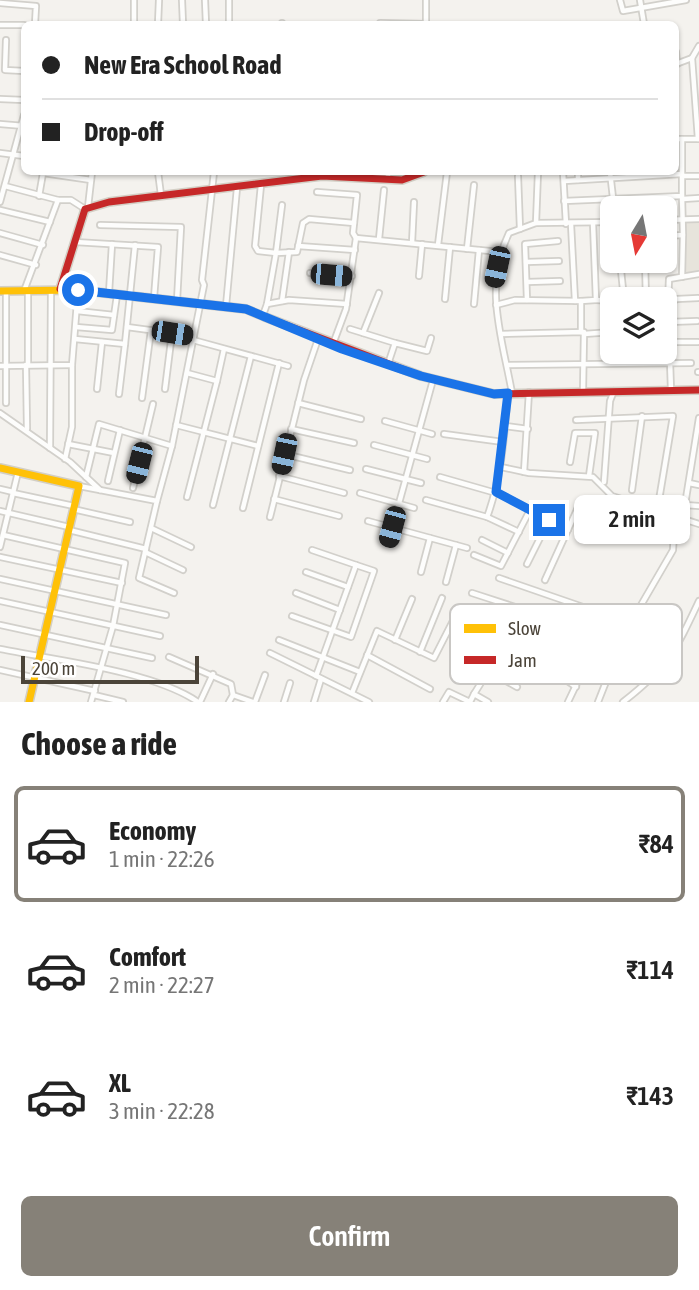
<!DOCTYPE html>
<meta charset="utf-8">
<style>
body{margin:0;font-family:"Asap Condensed",sans-serif;background:#f6f6f6;color:#222;height:100vh;display:flex;flex-direction:column;font-size:26px;white-space:nowrap}
*{box-sizing:border-box;margin:0}
p{font-size:23px;color:#767676}
.icon{flex:none;width:38px;height:38px;fill:none;stroke:currentColor;stroke-width:2;stroke-linecap:round;stroke-linejoin:round}
.map{position:relative;height:702px;overflow:hidden}
.sheet{display:flex;flex-direction:column;background:#fff;flex:1}
.sheet>*{flex:none}
.guide{position:absolute;left:21px;top:21px;width:658px;height:154px;border-radius:10px;box-shadow:0 2px 5px #0004;display:grid;align-content:center;height:154px;padding:0 21px;background:#fff}
.needle{width:46px;rotate:190deg}
.buttons{position:absolute;left:600px;top:196px;display:grid;gap:14px}
.buttons a{display:grid;place-items:center;width:77px;height:77px;border-radius:10px;background:#fff;box-shadow:0 2px 5px #0004;font-size:35px}
.scale{position:absolute;left:21px;bottom:18px;width:178px;box-sizing:border-box;padding-left:7px;border:4px solid #4b4439;border-top:0;font-size:19px;line-height:24px;white-space:nowrap;color:#4b4439;-webkit-text-stroke:5px #fff;paint-order:stroke}
.end{position:absolute;width:32px;height:32px;margin:-16px;border:9px solid #1a73e8;background:#fff;box-shadow:0 0 0 4px #fff}
.from{border-radius:50%}
.bubble{position:absolute;height:49px;border-radius:10px;background:#fff;box-shadow:0 2px 5px #0004;font-size:23px;font-weight:600;line-height:49px;text-align:center}
.car{position:absolute;width:21px;height:42px;margin:-21px -10px;border-radius:9px;box-shadow:0 0 5px 2px #0007;background:linear-gradient(#222 24%,#8ab4d8 0 40%,#222 0 76%,#8ab4d8 0 86%,#222 0)}
.guide b{display:flex;align-items:center;gap:24px;height:66px;font-size:26px}
.guide b+b{border-top:2px solid #e0e0e0}
.guide i{width:18px;height:18px;background:#222}
ul{padding:0;list-style:none}
li{display:flex;align-items:center;gap:21px;height:116px;margin:0 14px 10px;padding:0 7px;border:4px solid transparent;border-radius:10px}
li div{flex:1}
li b{display:block;font-size:26px}
li em{font-style:normal;font-weight:600}
li.current{border-color:#868178}
li>.icon{width:63px;height:63px;stroke-width:1.5}
h2{padding:0 21px;font-size:32px;line-height:84px}
.cta{display:flex;gap:14px;margin-top:auto;padding:14px 21px}
.cta a{flex:1;height:80px;border-radius:10px;background:#868178;color:#fff;font-size:28px;font-weight:600;line-height:80px;text-align:center}
.map>svg:first-child{display:block}
.residential{fill:#e7e4dc}
.lines{fill:none;stroke-linecap:round;stroke-linejoin:round}
.street-casing{stroke:#d2d0cb;stroke-width:8}
.slow-casing{stroke:#d3cfc5;stroke-width:10}
.jam-casing{stroke:#d3cfc5;stroke-width:10}
.street{stroke:#fdfdfc;stroke-width:4.5}
.slow{stroke:#ffc107;stroke-width:7}
.jam{stroke:#c62828;stroke-width:7}
.route{stroke:#1a73e8;stroke-width:9}
.key{fill:#fff;stroke:#c9c7c4;stroke-width:2}
.key-label{font-size:19px;fill:#4b4439}
</style>
<div class="map">
<svg width="699" height="702" viewBox="0 0 699 702">
<rect width="100%" height="100%" fill="#f4f2ee"/>
<polygon class="residential" points="680,219 699,219 699,275 683,275"/>
<g class="lines">
<g class="street-casing">
<g id="street">
<polyline points="182,0 183,24"/>
<polyline points="205,0 206,24"/>
<polyline points="229,0 229,24"/>
<polyline points="620,0 623,11 686,0"/>
<polyline points="640,0 644,24"/>
<polyline points="0,3 36,6 35,24"/>
<polyline points="282,23 282,24"/>
<polyline points="380,23 426,24 426,0"/>
<polyline points="134,24 134,0"/>
<polyline points="158,24 159,0"/>
<polyline points="0,25 24,25"/>
<polyline points="6,40 5,70 24,71"/>
<polyline points="676,52 677,64"/>
<polyline points="692,58 698,139"/>
<polyline points="676,64 692,58 699,46"/>
<polyline points="0,99 24,100"/>
<polyline points="0,124 24,126"/>
<polyline points="676,139 699,139"/>
<polyline points="0,153 24,156"/>
<polyline points="158,172 161,195"/>
<polyline points="563,172 566,224"/>
<polyline points="578,172 578,180"/>
<polyline points="610,172 613,198"/>
<polyline points="43,173 91,180"/>
<polyline points="518,176 520,229"/>
<polyline points="682,176 699,176"/>
<polyline points="388,179 388,172"/>
<polyline points="564,181 682,174"/>
<polyline points="261,185 255,246 258,251 276,253 282,205"/>
<polyline points="5,186 58,200"/>
<polyline points="317,192 357,195 353,233 356,238"/>
<polyline points="39,196 43,173"/>
<polyline points="609,199 611,222"/>
<polyline points="683,199 699,198"/>
<polyline points="564,201 682,196 682,139"/>
<polyline points="0,202 24,115"/>
<polyline points="88,207 92,172"/>
<polyline points="0,210 50,222"/>
<polyline points="665,220 699,219"/>
<polyline points="536,223 612,222"/>
<polyline points="571,224 575,301"/>
<polyline points="100,225 181,227 177,301"/>
<polyline points="0,233 43,245"/>
<polyline points="665,236 683,235 682,196"/>
<polyline points="379,239 384,190"/>
<polyline points="75,242 158,247 154,298"/>
<polyline points="412,243 414,202"/>
<polyline points="438,245 447,172"/>
<polyline points="298,246 355,250"/>
<polyline points="467,249 474,185"/>
<polyline points="0,255 36,265"/>
<polyline points="620,261 624,299"/>
<polyline points="645,261 646,299"/>
<polyline points="526,262 559,261"/>
<polyline points="310,273 352,276"/>
<polyline points="419,276 422,244"/>
<polyline points="682,277 683,235"/>
<polyline points="527,282 560,281"/>
<polyline points="6,291 6,403"/>
<polyline points="24,291 58,200 71,200 85,209"/>
<polyline points="109,293 112,244"/>
<polyline points="445,299 450,247"/>
<polyline points="527,300 525,244 558,241"/>
<polyline points="596,300 612,301"/>
<polyline points="282,301 289,252"/>
<polyline points="581,301 596,300 593,223"/>
<polyline points="668,303 669,279 699,274"/>
<polyline points="267,304 276,253 297,252 303,223 309,219 354,223"/>
<polyline points="474,304 479,250"/>
<polyline points="496,305 515,300 581,301 581,332"/>
<polyline points="226,306 237,188"/>
<polyline points="77,311 114,315"/>
<polyline points="263,315 267,304 289,300 347,304"/>
<polyline points="669,322 697,321"/>
<polyline points="76,327 112,330 117,295"/>
<polyline points="127,327 194,336"/>
<polyline points="350,329 395,343"/>
<polyline points="363,333 379,293"/>
<polyline points="501,334 584,332 583,391"/>
<polyline points="584,334 612,332"/>
<polyline points="75,339 125,344 135,245"/>
<polyline points="193,340 288,366"/>
<polyline points="669,342 698,342"/>
<polyline points="333,344 346,309 356,238 500,252"/>
<polyline points="643,352 643,363"/>
<polyline points="28,364 28,291"/>
<polyline points="388,364 395,343 427,351 431,338"/>
<polyline points="26,365 27,429"/>
<polyline points="507,365 691,363"/>
<polyline points="0,366 72,365 78,290"/>
<polyline points="698,372 699,372"/>
<polyline points="187,373 217,381 187,497"/>
<polyline points="217,381 224,349"/>
<polyline points="97,389 102,342"/>
<polyline points="165,389 172,333"/>
<polyline points="671,390 668,304 677,299 698,298"/>
<path d="M512,393c-10,-56 -29,-106 -3,-160l27,-10 2,-51"/>
<polyline points="119,394 125,344"/>
<polyline points="142,398 151,330"/>
<polyline points="298,403 361,419"/>
<polyline points="0,413 70,462 100,490"/>
<polyline points="576,420 673,416 659,500"/>
<polyline points="385,421 432,434"/>
<polyline points="176,425 258,446"/>
<polyline points="505,426 528,429"/>
<polyline points="291,429 354,443"/>
<polyline points="444,434 503,442"/>
<polyline points="68,444 114,453"/>
<polyline points="374,445 427,459"/>
<polyline points="172,446 204,285 202,280 214,172"/>
<polyline points="50,448 51,291"/>
<polyline points="284,454 350,470"/>
<polyline points="65,459 72,427 72,365"/>
<polyline points="570,462 575,433 595,433 589,476"/>
<polyline points="501,467 529,473 593,477 612,496 699,524"/>
<polyline points="366,469 421,483"/>
<polyline points="524,472 529,392"/>
<polyline points="279,476 344,493"/>
<polyline points="86,477 99,424 172,446 157,501"/>
<polyline points="440,477 496,493"/>
<polyline points="108,481 120,430"/>
<polyline points="604,482 610,401 614,391"/>
<polyline points="689,483 699,485"/>
<polyline points="79,486 157,501 139,578 174,593"/>
<polyline points="133,488 153,404"/>
<polyline points="0,489 13,492"/>
<polyline points="632,490 642,416"/>
<polyline points="496,492 568,530"/>
<polyline points="13,493 74,506"/>
<polyline points="360,493 414,508"/>
<polyline points="274,499 339,516"/>
<polyline points="426,500 487,517 519,532"/>
<polyline points="213,505 251,356"/>
<polyline points="685,505 699,506"/>
<polyline points="243,508 279,363"/>
<polyline points="73,509 130,522"/>
<polyline points="0,511 69,527"/>
<polyline points="270,517 304,380 318,339"/>
<path d="M487,517c15,-40 17,-82 21,-124"/>
<polyline points="683,517 699,418"/>
<polyline points="368,521 467,548"/>
<polyline points="151,528 191,547"/>
<polyline points="69,530 146,549"/>
<polyline points="3,535 125,563 113,626 91,702"/>
<polyline points="482,540 508,553"/>
<polyline points="388,543 433,380"/>
<polyline points="0,547 18,472"/>
<polyline points="312,550 356,565 316,676"/>
<polyline points="145,552 183,570"/>
<polyline points="474,555 501,566 530,510"/>
<polyline points="0,557 122,583"/>
<polyline points="527,564 549,520"/>
<polyline points="306,572 348,587"/>
<polyline points="421,572 430,538"/>
<polyline points="499,578 609,616 568,702"/>
<polyline points="0,579 166,615"/>
<polyline points="545,580 580,503"/>
<polyline points="446,582 456,545"/>
<polyline points="296,593 340,610"/>
<polyline points="472,593 540,615"/>
<polyline points="0,601 160,636"/>
<polyline points="292,616 351,637 374,571 356,565"/>
<polyline points="473,617 455,652 517,687"/>
<polyline points="0,625 152,658"/>
<polyline points="466,631 501,652"/>
<polyline points="279,640 360,672"/>
<polyline points="395,640 412,599"/>
<polyline points="548,647 587,663"/>
<path d="M0,649c55,11 153,22 198,53"/>
<polyline points="420,652 442,598"/>
<polyline points="270,653 369,702"/>
<polyline points="527,654 540,615 600,636"/>
<polyline points="367,655 430,689"/>
<polyline points="169,657 231,684 233,695 229,702"/>
<polyline points="0,670 95,691"/>
<polyline points="352,693 377,631 434,658 459,609"/>
<polyline points="94,695 123,702"/>
<polyline points="233,695 253,702"/>
<polyline points="200,702 213,674"/>
<polyline points="255,702 265,675"/>
<polyline points="284,702 290,683"/>
<polyline points="314,702 321,679"/>
<polyline points="443,702 449,692 470,702 474,694"/>
<polyline points="488,702 474,694 504,646 539,661 576,687"/>
<polyline points="598,702 626,631 673,550 675,515"/>
<path d="M623,702c45,-35 52,-50 76,-101"/>
</g>
</g>
<g class="slow-casing">
<g id="slow">
<polyline points="0,291 78,290 246,309 265,317"/>
<polyline points="0,468 79,486 29,702"/>
</g>
</g>
<g class="jam-casing">
<g id="jam">
<polyline points="60,289 85,209 109,202 322,176 402,180 424,172"/>
<polyline points="265,317 421,376 494,394 699,390"/>
</g>
</g>
<use href="#street" class="street"/>
<use href="#slow" class="slow"/>
<use href="#jam" class="jam"/>
</g>
<g class="lines">
<polyline class="route" points="78,290 246,309 342,349 421,376 494,394 508,393 496,492 549,520"/>
</g>
<rect x="450" y="604" width="232" height="80" rx="10" class="key"/>
<rect x="464" y="624" width="32" height="9" fill="#ffc107"/>
<rect x="464" y="656" width="32" height="8" fill="#c62828"/>
<g class="key-label">
<text x="508" y="635">Slow</text>
<text x="508" y="667">Jam</text>
</g>
</svg>
<div class="buttons">
<a><svg class="needle" viewBox="-14 -14 28 28"><path d="M0-13l5 13h-10z" fill="#e53935"/><path d="M0 13l5-13h-10z" fill="#767676"/></svg></a>
<a><svg class="icon" aria-label="layers" viewBox="0 0 24 24"><path d="M12 4l9 5-9 5-9-5zM3 14l9 5 9-5"/></svg></a>
</div>
<div class="scale">200 m</div>
<i class="end from" style="left:78px;top:290px"></i>
<i class="end" style="left:549px;top:520px"></i>
<div class="bubble" style="left:574px;top:495px;width:116px">2 min</div>
<i class="car" style="left:497px;top:267px;rotate:192deg"></i>
<i class="car" style="left:331px;top:275px;rotate:95deg"></i>
<i class="car" style="left:172px;top:333px;rotate:99deg"></i>
<i class="car" style="left:284px;top:454px;rotate:192deg"></i>
<i class="car" style="left:139px;top:463px;rotate:194deg"></i>
<i class="car" style="left:392px;top:527px;rotate:195deg"></i>
<div class="guide">
<b><i class="from"></i>New Era School Road</b>
<b><i></i>Drop-off</b>
</div>
</div>
<section class="sheet">
<h2>Choose a ride</h2>
<ul>
<li class="current"><svg class="icon" aria-label="car" viewBox="0 0 24 24"><path d="M5 17H2v-5l4-1 3-4h7l3 4 3 1v5h-3M9 17h6M6 11h13"/><circle cx="7" cy="17" r="2"/><circle cx="17" cy="17" r="2"/></svg><div><b>Economy</b><p>1 min · 22:26</p></div><em>₹84</em></li>
<li><svg class="icon" aria-label="car" viewBox="0 0 24 24"><path d="M5 17H2v-5l4-1 3-4h7l3 4 3 1v5h-3M9 17h6M6 11h13"/><circle cx="7" cy="17" r="2"/><circle cx="17" cy="17" r="2"/></svg><div><b>Comfort</b><p>2 min · 22:27</p></div><em>₹114</em></li>
<li><svg class="icon" aria-label="car" viewBox="0 0 24 24"><path d="M5 17H2v-5l4-1 3-4h7l3 4 3 1v5h-3M9 17h6M6 11h13"/><circle cx="7" cy="17" r="2"/><circle cx="17" cy="17" r="2"/></svg><div><b>XL</b><p>3 min · 22:28</p></div><em>₹143</em></li>
</ul>
<div class="cta"><a>Confirm</a></div>
</section>
